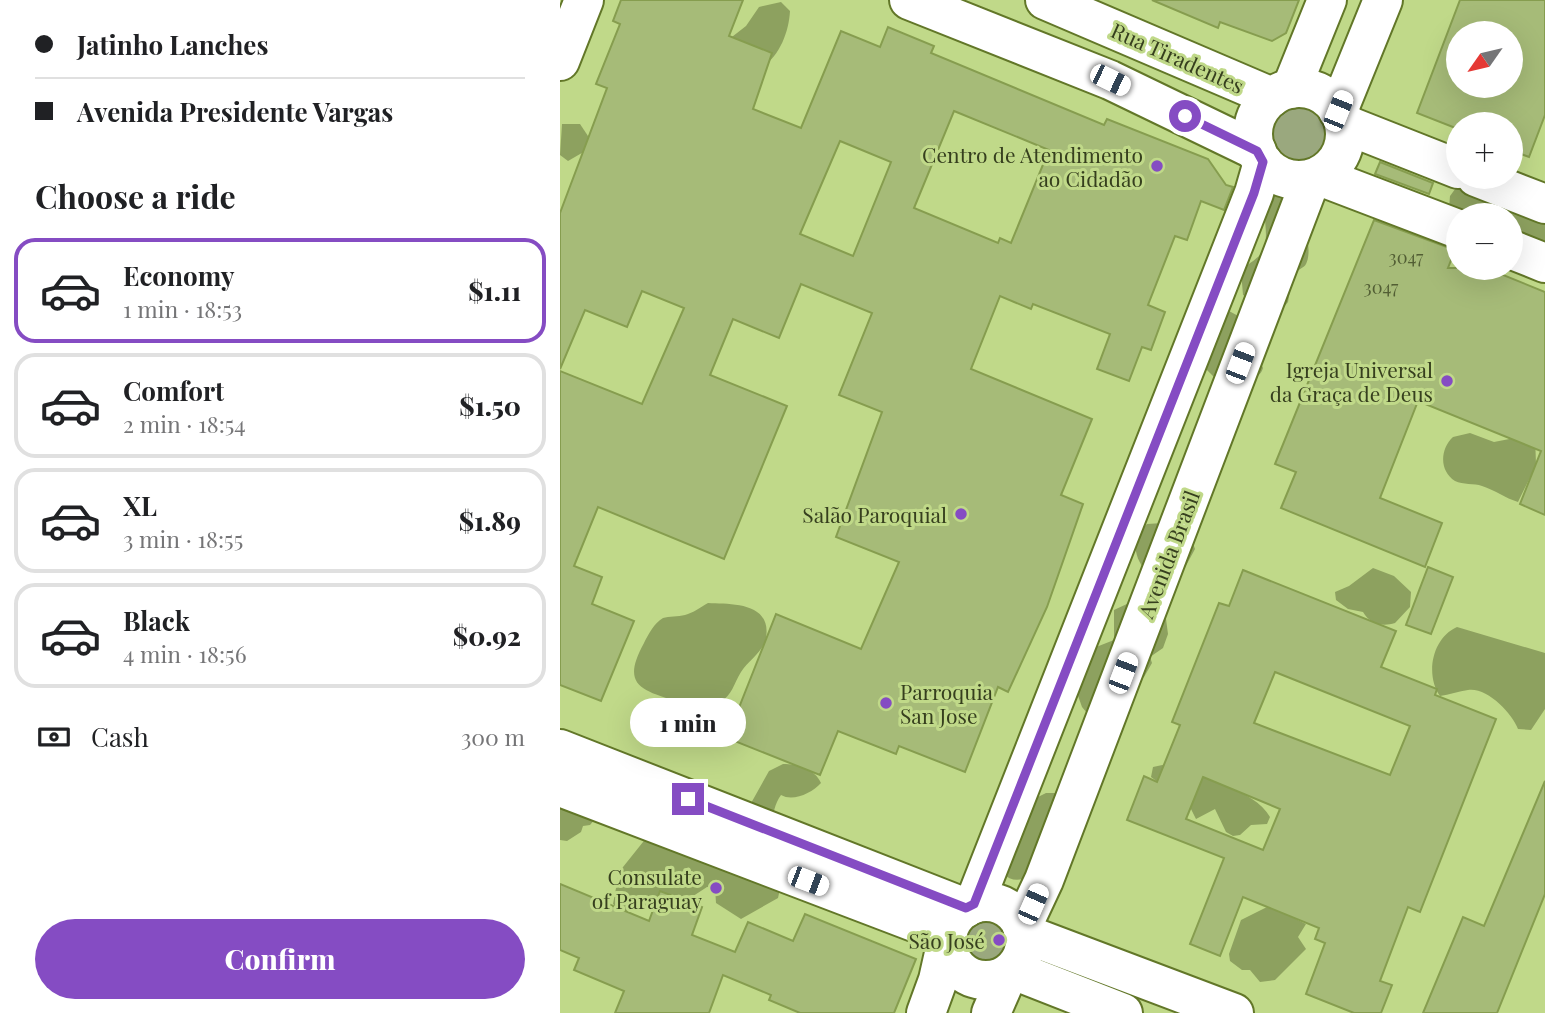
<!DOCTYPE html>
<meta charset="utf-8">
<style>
body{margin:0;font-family:"Playfair Display",serif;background:#f6f6f6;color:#202124;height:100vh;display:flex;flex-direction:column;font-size:26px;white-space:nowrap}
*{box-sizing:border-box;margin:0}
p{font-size:23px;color:#757577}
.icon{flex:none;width:38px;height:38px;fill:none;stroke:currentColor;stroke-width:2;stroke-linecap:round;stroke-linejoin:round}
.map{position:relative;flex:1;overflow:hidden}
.side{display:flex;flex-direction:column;background:#fff;width:560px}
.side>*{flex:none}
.hud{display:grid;align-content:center;height:154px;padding:0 35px;background:#fff}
.needle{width:46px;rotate:236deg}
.controls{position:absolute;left:886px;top:21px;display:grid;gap:14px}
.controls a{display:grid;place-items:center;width:77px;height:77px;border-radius:50%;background:#fff;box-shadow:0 7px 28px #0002;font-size:35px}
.end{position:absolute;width:32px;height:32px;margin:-16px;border:9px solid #854cc3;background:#fff;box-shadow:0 0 0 4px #fff}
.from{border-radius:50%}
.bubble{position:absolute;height:49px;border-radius:24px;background:#fff;box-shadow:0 7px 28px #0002;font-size:23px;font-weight:800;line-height:49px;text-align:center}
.car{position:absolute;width:21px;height:42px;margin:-21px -10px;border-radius:9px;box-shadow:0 0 5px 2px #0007;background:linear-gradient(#fff 24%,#345 0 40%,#fff 0 76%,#345 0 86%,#fff 0)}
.hud b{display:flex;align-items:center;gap:24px;height:66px;font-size:26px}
.hud b+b{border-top:2px solid #e0e0e0}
.hud i{width:18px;height:18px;background:#202124}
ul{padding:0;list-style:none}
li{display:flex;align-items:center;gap:21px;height:105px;margin:0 14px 10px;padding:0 21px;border:4px solid #e0e0e0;border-radius:21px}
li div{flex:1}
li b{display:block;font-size:26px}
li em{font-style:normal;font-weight:800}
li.on{border-color:#854cc3}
li>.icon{width:63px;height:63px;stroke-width:1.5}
h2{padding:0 35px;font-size:32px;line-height:84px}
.pay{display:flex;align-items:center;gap:18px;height:77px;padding:0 35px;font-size:26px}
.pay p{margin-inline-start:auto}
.button{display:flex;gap:14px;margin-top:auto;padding:14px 35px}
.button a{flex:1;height:80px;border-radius:42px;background:#854cc3;color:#fff;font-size:28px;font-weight:800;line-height:80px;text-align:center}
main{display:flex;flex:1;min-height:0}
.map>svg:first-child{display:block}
.green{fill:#9aa87e}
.forest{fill:#8da15f}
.building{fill:#a6bb78;stroke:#869d4f;stroke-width:2;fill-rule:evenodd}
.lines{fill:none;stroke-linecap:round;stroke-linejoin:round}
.major-casing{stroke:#627728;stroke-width:42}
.major{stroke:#fff;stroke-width:38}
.route{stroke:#854cc3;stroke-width:9}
.poi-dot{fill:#854cc3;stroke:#c0d989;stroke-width:2.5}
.labels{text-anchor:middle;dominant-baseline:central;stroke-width:6;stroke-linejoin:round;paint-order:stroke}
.number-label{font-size:18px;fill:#525e34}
.street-label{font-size:21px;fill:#363f1e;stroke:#c0d989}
.poi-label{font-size:21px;fill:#363f1e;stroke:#c0d989;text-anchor:end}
</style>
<main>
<section class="side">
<div class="hud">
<b><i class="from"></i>Jatinho Lanches</b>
<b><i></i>Avenida Presidente Vargas</b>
</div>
<h2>Choose a ride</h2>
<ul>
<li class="on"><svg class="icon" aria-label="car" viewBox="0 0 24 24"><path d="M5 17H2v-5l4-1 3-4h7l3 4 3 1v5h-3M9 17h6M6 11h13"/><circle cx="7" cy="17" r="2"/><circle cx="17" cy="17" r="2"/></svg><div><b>Economy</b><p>1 min · 18:53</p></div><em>$1.11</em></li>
<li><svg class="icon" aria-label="car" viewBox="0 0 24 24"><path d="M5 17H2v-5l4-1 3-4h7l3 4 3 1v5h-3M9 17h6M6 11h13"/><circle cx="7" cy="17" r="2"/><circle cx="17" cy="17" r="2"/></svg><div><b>Comfort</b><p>2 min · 18:54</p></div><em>$1.50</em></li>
<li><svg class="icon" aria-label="car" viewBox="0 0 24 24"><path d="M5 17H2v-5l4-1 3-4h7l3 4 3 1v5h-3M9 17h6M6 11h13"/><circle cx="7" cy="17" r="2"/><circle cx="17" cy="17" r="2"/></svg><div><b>XL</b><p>3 min · 18:55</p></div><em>$1.89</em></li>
<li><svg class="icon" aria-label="car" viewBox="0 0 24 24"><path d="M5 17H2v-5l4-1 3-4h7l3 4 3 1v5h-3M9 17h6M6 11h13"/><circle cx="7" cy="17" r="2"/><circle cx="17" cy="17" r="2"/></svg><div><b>Black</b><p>4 min · 18:56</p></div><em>$0.92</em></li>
</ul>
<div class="pay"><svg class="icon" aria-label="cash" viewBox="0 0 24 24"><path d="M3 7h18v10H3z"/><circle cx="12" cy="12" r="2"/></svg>Cash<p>300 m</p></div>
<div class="button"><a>Confirm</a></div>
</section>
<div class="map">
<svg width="985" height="1013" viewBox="0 0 985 1013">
<rect width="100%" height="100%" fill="#c0d989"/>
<g class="green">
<circle cx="739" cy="136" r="30"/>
<circle cx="426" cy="941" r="26"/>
</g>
<g class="forest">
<path d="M221,2l9,9c-1,20 -10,45 -28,56l-34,-27 18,-14 13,-19z"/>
<polygon points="2,124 20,124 30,139 27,150 8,161 0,155"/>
<polygon points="961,175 985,183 985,273 950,268 950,215 898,215 889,208 890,196 904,177"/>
<path d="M720,192c19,8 35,54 26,72 -2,4 -9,6 -13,10l-5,28 -9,11 -36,-18 -2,-24c6,-7 16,-11 21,-19 12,-22 -10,-46 18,-60z"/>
<path d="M669,311l13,7 21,50c-5,17 -30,12 -45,13l-13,-13 10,-53z"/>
<path d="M910,433l24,9 41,-8 1,31 -18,37c-13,-4 -23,-12 -36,-16 -8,-3 -19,-1 -27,-5 -16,-10 -15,-32 -2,-44z"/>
<path d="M603,523l27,12 5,14 -13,24 -15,10c-23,-8 -35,-24 -31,-49l11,-10z"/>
<path d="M813,568l21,8 17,16 -1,15 -15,16c-13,4 -25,1 -32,-11l-15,-3 -12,-9 -1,-8 14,-6z"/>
<path d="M148,603c23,1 64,-1 58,35 -3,14 -18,23 -25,34 -7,11 -9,24 -21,30 -13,8 -27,4 -41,0 -39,-12 -58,-17 -35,-59 4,-8 10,-20 19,-25 6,-2 15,-1 22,-3 8,-2 16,-8 23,-12z"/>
<polygon points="569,603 595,607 606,619 608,634 603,648 590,657 592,663 584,677 527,713 522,707 511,676 526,651 554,640 554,610"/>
<path d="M897,627l88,26v56l-14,21 -13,-1c-6,-16 -31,-42 -50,-39 -9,1 -19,5 -28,6 -15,-21 -8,-58 17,-69z"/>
<path d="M223,764c15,0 32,5 38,19 -9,10 -28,19 -40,12 -21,30 6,69 -3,103l-37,21 -25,-16 -1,-15 -8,-1 -26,17 -44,3 -13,7 -11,-10 6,-32 28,-35 103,-32 19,-34z"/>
<path d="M607,764c30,13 88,25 103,53l-3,7 -16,1 -11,10 -7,1 -7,-4 -11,-23 -19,10 -7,-14 -38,-28 2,-10z"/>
<polygon points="0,782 35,819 30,825 23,826 21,832 7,841 0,840"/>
<path d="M486,793h10l6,4 -33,79c-10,6 -18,5 -27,-3l32,-74z"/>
<polygon points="709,906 746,924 738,937 746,949 715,980 700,982 690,970 682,970 670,961 669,954 681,920"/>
</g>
<g class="building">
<path d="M61,0h122l-14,36 43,17 -19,56 48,19 40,-97 39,16 8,-20 46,19 -3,7 173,72 3,-6 101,40 18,26 7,2 -9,23 -23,-9 -14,39 -12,-4 -27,69 17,7 -14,38 -9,-3 -13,34 -32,-12 13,-35 -77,-30 -2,5 -31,-13 -29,73 121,50 -31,76 22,9 -36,103 -39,85 -10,-5 -33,85 -66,-26 -3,8 -58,-23 -18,44 -93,-37 49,-124 85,35 38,-87 -63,-25 46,-125 -43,-17 33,-82 -71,-29 -22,54 -46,-19 -23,56 77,31 -63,153 -126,-52 -24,59 28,11 -10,27 42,17 -33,80 -41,-16v-314l82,33 42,-96 -42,-17 -15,36 -42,-17 -25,59v-156l47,-125 -11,-4 24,-60 -7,-3zM394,111l95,39 -38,93 -11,-5 -2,5 -84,-35zM280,141l51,21 -38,94 -53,-22z"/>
<polygon points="592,0 739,0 726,33 712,41 660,22 658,28"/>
<path d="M900,0h85v115l-16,42 -19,-7v-26h-52v5l-41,-16zM898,33h52v53h-52z"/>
<polygon points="820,162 873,183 869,194 815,174"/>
<polygon points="814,220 895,250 888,268 926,268 985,292 985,515 960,504 981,451 858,401 820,498 882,523 865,567 721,508 736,472 715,464"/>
<polygon points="868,567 893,577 871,634 846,625"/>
<path d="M683,570l153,61 -15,36 56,22 -2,6 61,24 -76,193 -12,-5 -28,74 12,4 -11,28h-27l-48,-19 19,-51 -10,-4 4,-11 -76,-31 -23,59 -30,-12 34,-86 -97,-38 17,-44 13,6 23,-57 -8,-3 47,-119 10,3zM715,672l135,54 -20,49 -136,-52zM643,777l77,32 -17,41 -77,-31z"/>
<polygon points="985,781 985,894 937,1013 863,1013 903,917 924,926"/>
<polygon points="0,884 89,921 100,891 142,907 132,935 175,952 188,922 233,941 245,914 356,959 334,1013 240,1013 209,1000 211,995 163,975 149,1013 55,1013 64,991 14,970 19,958 0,950"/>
</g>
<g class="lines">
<g class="major-casing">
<g id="major">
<polyline points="349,0 550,80 697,151"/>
<polyline points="485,0 712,97"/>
<polyline points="0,61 24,0"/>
<circle cx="739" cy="134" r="46"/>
<polyline points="731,89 767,0"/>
<polyline points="778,111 823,0"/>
<polyline points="784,124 898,169"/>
<polyline points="759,176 898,229"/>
<polyline points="916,177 985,204"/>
<polyline points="950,249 985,263"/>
<polyline points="0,749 406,908"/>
<polyline points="0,787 388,935"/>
<circle cx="426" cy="941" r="39"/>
<polyline points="414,904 694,193 703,162"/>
<polyline points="462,927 484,880 751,179"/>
<polyline points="465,934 674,1013"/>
<polyline points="453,970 563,1013"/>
<polyline points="366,1013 378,980 387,940"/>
<polyline points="431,1013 448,974"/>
</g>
</g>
<use href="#major" class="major"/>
</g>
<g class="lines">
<polyline class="route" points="128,799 406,908 414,904 694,193 703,162 697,151 625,116"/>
</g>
<g class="poi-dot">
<circle cx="597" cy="166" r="7"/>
<circle cx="887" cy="381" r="7"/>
<circle cx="401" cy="514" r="7"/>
<circle cx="326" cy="703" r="7"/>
<circle cx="156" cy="888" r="7"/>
<circle cx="439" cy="940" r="7"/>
</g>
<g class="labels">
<g class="number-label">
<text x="846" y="257">3047</text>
<text x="821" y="287">3047</text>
</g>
<g class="street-label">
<text transform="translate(618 57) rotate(24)">Rua Tiradentes</text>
<text transform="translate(608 554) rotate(-69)">Avenida Brasil</text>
</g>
<g class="poi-label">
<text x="583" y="154">Centro de Atendimento<tspan x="583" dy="24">ao Cidadão</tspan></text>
<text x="873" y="369">Igreja Universal<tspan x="873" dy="24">da Graça de Deus</tspan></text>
<text x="387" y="514">Salão Paroquial</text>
<text x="340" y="691" text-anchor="start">Parroquia<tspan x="340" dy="24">San Jose</tspan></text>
<text x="142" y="876">Consulate<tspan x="142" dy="24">of Paraguay</tspan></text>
<text x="425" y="940">São José</text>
</g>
</g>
</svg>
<div class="controls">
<a><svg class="needle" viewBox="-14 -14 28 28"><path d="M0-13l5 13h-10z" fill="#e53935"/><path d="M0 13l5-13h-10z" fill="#757577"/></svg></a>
<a>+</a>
<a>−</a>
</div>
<i class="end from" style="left:625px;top:116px"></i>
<i class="end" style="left:128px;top:799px"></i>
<div class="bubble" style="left:70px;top:698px;width:116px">1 min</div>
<i class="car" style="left:550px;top:80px;rotate:116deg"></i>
<i class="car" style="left:778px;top:111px;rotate:22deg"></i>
<i class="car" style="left:680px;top:363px;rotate:21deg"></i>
<i class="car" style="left:563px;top:673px;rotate:21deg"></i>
<i class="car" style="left:248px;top:881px;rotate:111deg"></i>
<i class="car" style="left:473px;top:904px;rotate:24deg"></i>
</div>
</main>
